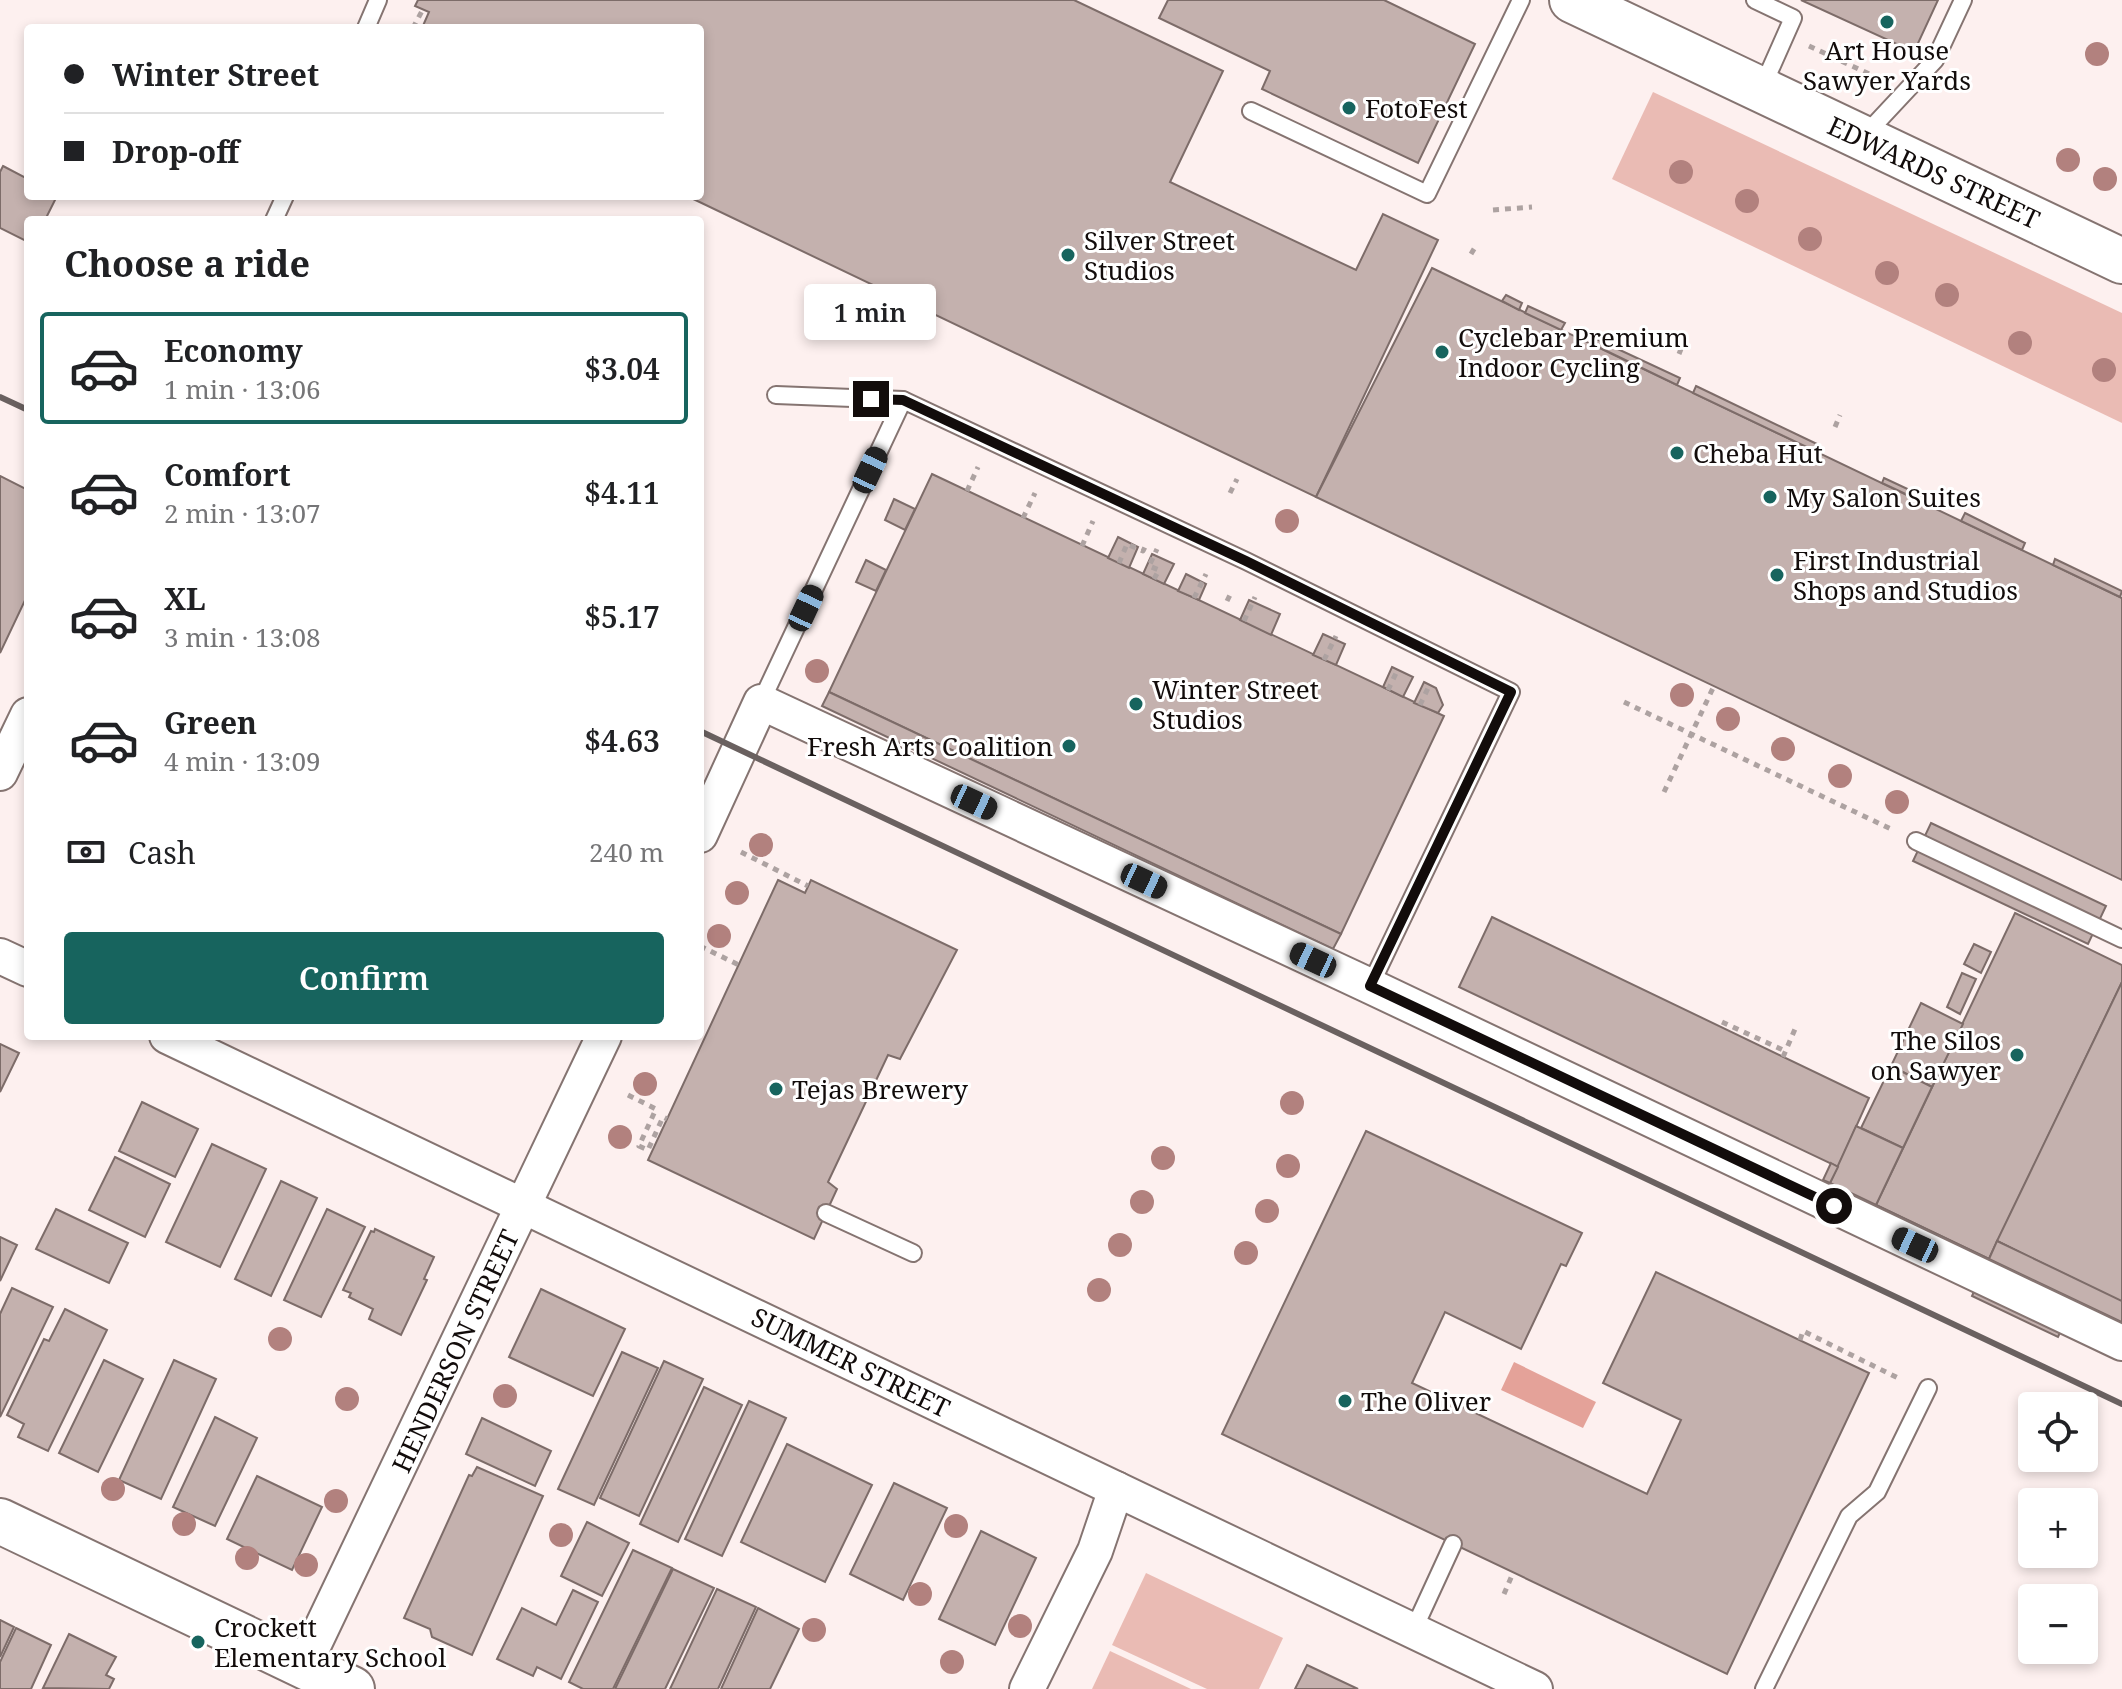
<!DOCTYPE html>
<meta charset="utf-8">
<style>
body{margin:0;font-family:"Noto Serif",serif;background:#f2f2f2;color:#202124;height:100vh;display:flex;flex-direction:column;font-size:30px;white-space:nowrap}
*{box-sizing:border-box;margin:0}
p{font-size:26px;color:#757577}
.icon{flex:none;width:44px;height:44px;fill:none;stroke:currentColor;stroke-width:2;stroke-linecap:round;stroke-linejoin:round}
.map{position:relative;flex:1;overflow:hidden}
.drawer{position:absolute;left:24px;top:216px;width:680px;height:824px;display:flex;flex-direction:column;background:#fff;border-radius:8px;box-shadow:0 4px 12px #0003}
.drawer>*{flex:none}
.hud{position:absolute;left:24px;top:24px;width:680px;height:176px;border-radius:8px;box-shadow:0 4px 12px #0003;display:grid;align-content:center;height:176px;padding:0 40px;background:#fff}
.tools{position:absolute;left:2018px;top:1392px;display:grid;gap:16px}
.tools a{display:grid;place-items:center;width:80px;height:80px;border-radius:8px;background:#fff;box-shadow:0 4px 12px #0003;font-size:40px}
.end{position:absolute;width:36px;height:36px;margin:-18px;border:10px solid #120c0b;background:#fff;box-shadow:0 0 0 4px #fff}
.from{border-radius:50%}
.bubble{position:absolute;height:56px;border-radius:8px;background:#fff;box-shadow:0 4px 12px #0003;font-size:26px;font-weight:600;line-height:56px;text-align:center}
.car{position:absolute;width:24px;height:48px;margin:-24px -12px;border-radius:10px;box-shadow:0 0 6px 2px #0007;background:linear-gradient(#222 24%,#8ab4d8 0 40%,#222 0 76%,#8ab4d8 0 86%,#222 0)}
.hud b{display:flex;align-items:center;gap:28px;height:76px;font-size:30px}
.hud b+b{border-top:2px solid #e0e0e0}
.hud i{width:20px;height:20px;background:#202124}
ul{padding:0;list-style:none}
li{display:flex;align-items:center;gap:24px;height:112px;margin:0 16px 12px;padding:0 24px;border:4px solid transparent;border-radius:8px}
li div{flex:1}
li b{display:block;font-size:30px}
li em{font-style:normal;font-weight:600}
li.current{border-color:#17645e}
li>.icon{width:72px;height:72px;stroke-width:1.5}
h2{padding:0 40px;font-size:36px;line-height:96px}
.pay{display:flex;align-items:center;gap:20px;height:88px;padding:0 40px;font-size:30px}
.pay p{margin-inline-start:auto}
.cta{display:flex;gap:16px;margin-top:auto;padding:16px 40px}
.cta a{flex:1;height:92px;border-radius:8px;background:#17645e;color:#fff;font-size:32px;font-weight:600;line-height:92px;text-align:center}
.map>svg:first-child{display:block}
.green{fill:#eabbb4}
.water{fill:#e4a299}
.building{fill:#c4b1ae;stroke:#7d6c69;stroke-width:2}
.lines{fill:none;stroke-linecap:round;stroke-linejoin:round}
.lane-casing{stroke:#857471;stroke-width:20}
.street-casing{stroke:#857471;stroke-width:38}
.secondary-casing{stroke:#857471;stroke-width:48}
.path{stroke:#ada2a1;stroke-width:5;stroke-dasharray:6 6;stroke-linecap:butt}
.lane{stroke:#fff;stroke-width:16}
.street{stroke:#fff;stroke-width:34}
.secondary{stroke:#fff;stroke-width:44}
.rail{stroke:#6a6160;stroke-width:6}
.tree{fill:#b2817e}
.route{stroke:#120c0b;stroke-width:10}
.poi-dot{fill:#17645e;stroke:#fff;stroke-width:3}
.labels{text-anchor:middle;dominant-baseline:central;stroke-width:6;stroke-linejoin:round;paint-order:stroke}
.poi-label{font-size:26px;fill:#120c0b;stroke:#fff;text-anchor:start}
.street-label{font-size:26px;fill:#120c0b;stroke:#fff}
</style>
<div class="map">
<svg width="2122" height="1689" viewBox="0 0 2122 1689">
<rect width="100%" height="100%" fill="#fdf0ef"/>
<g class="green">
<polygon points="1653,92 2122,313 2122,423 1612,179"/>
<polygon points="1146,1573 1283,1638 1259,1689 1207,1689 1112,1645"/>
<polygon points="1110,1651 1191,1689 1092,1689"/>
</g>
<polygon class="water" points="1514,1362 1596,1402 1583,1428 1501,1390"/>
<g class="building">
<polygon points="418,0 1074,0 1223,71 1170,182 1356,270 1383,214 1438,240 1316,497 687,196 700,196 700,28 422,28 429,12 415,6"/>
<polygon points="1168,0 1384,0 1475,44 1418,163 1262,89 1270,71 1159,18"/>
<polygon points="1801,0 1938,0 1914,52"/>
<polygon points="3,166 28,179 28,196 57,196 45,220 28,220 28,242 0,228 0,172"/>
<polygon points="1432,268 2122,598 2122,880 1316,497"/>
<polygon points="1506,295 1522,303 1519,310 1502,301"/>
<polygon points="1528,306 1565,323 1561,330 1525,313"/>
<polygon points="1592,337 1680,378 1677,385 1590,343"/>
<polygon points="1696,386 1819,445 1815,451 1693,393"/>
<polygon points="932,474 1444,716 1341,934 829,692"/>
<polygon points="0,476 28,490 28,594 0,653"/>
<polygon points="1884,478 1929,499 1927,504 1882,483"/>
<polygon points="894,499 915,509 905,530 885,520"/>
<polygon points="1965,513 2025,543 2022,550 1961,521"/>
<polygon points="1118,537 1138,547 1129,568 1108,558"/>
<polygon points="1152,554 1174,564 1164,584 1143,574"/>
<polygon points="2055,559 2122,591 2120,597 2053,565"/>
<polygon points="866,560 886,570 876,591 856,582"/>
<polygon points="1186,574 1206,584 1199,600 1178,591"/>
<polygon points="1249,600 1280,614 1271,635 1240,620"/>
<polygon points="1323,634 1345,644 1336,665 1313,655"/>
<polygon points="1392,667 1413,677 1403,697 1383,687"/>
<polygon points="1424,682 1436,688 1443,705 1438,713 1414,703"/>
<polygon points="829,692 1341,934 1333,949 822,706"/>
<polygon points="1931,823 2106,906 2088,944 1913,861"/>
<polygon points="778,880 805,893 811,880 957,950 900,1059 888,1055 828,1182 837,1189 814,1239 648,1160"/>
<polygon points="2015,913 2122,965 2122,982 1989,1259 1876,1205"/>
<polygon points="1492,917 1869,1098 1838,1167 1459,987"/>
<polygon points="1974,944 1991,952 1981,973 1964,964"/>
<polygon points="1962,973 1976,979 1960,1014 1947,1007"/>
<polygon points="2122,982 2122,1302 1997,1241"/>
<polygon points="1921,1003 1963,1024 1932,1087 1891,1066"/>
<polygon points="0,1044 19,1053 0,1092"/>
<polygon points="1891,1066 1932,1087 1903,1148 1861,1128"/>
<polygon points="142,1102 198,1129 175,1177 119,1151"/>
<polygon points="1856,1126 1903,1148 1876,1205 1830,1183"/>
<polygon points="1366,1131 1582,1233 1566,1266 1561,1264 1521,1349 1445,1312 1412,1383 1647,1494 1681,1420 1603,1383 1656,1272 1869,1373 1727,1674 1222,1434"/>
<polygon points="212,1144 266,1169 220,1267 166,1242"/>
<polygon points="115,1157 170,1184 145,1237 89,1210"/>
<polygon points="1831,1163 1838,1167 1830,1183 1823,1180"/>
<polygon points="281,1181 317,1198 271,1296 235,1279"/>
<polygon points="1876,1205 1989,1259 1997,1241 2083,1284 2058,1337 1972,1296 1981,1276 1867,1222"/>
<polygon points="56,1209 128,1243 109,1283 36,1249"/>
<polygon points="327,1209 365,1227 321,1317 284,1300"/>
<polygon points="375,1229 434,1257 424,1279 427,1280 401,1335 369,1319 373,1309 349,1297 351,1293 343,1290 371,1231 374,1232"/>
<polygon points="0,1237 17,1245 0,1281"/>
<polygon points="1997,1241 2122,1301 2122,1322 1989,1259"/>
<polygon points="12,1288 53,1307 0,1417 0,1314"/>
<polygon points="541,1289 625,1329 593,1396 509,1357"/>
<polygon points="65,1309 107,1330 48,1451 18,1437 24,1424 7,1415 44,1339 49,1341"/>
<polygon points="622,1352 658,1368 594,1505 558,1489"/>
<polygon points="104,1360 143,1379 98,1472 59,1453"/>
<polygon points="174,1360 216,1379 161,1499 119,1480"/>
<polygon points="664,1361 703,1379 639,1516 600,1498"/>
<polygon points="704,1387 742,1405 678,1542 640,1524"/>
<polygon points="749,1401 786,1418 722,1556 685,1539"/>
<polygon points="215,1417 257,1438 215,1526 173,1507"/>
<polygon points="482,1418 551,1451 535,1486 466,1454"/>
<polygon points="787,1444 872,1485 825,1582 741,1542"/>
<polygon points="477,1467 543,1496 472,1655 432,1637 430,1629 404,1618 469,1475 472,1476"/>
<polygon points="257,1476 322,1507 292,1570 227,1539"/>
<polygon points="894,1483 947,1508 903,1600 850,1574"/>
<polygon points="587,1522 629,1543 602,1596 561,1576"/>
<polygon points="981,1531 1036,1558 995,1645 939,1619"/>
<polygon points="633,1550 672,1568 613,1689 583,1689 569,1682"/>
<polygon points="673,1569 714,1588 665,1689 615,1689"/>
<polygon points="717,1589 756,1607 718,1689 670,1689"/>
<polygon points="573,1590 598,1602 561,1679 537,1667 533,1676 497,1659 522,1608 556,1625"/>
<polygon points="758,1608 799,1629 770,1689 721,1689"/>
<polygon points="0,1620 14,1627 0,1657"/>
<polygon points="16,1628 51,1645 31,1689 0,1689 0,1662"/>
<polygon points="69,1634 116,1657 106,1675 114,1679 109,1689 43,1688"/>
<polygon points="1307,1665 1358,1689 1295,1689"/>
</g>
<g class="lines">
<g class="lane-casing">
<g id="lane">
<polyline points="1755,0 1793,18 1762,88"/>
<polyline points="366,28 378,0"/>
<polyline points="1251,111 1427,194 1521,0"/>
<polyline points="1864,136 1935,60 1963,0"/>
<polyline points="274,220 285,196"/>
<polyline points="776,395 903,400"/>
<polyline points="761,702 903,400 1246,561 1511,692 1370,986"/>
<polyline points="1916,841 2122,939"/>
<polyline points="826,1213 913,1253"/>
<polyline points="1413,1631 1453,1544"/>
<polyline points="1764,1689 1849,1516 1877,1492 1928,1388"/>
</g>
</g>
<g class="street-casing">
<g id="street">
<polyline points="0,773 28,715"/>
<polyline points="700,835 761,702 1370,986 2122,1343"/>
<polyline points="0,956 28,969"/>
<polyline points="167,1036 1535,1689"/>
<polyline points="304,1665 604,1036"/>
<polyline points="1027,1689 1095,1551 1116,1489"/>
</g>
</g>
<g class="secondary-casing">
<g id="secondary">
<polyline points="1572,0 2122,261"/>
<polyline points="0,1521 352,1689"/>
</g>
</g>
<g class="path">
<polyline points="413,28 423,9"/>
<polyline points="1809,46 1880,79"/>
<polyline points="1493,210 1532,207"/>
<polyline points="1471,254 1477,244"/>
<polyline points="862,328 865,323"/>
<polyline points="1679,354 1683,344"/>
<polyline points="1835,427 1840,415"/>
<polyline points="967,491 978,467"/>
<polyline points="1230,493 1237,479"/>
<polyline points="1023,518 1035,493"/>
<polyline points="1082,546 1093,521"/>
<polyline points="1119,563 1127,544 1143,551 1145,547"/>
<polyline points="1154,579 1159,570 1149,566 1157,549"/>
<polyline points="1194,598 1206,574"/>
<polyline points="1227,601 1232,591"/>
<polyline points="1244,621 1255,597"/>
<polyline points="1324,660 1336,636"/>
<polyline points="1388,690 1398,669"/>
<polyline points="1624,702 1893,830"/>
<polyline points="1420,705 1430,684"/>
<polyline points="1664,792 1713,688"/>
<polyline points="741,852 808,886"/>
<polyline points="700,946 739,965"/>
<polyline points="1722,1022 1785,1051"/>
<polyline points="1783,1057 1795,1029"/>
<polyline points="628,1095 656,1109 639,1146 648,1150 663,1117 667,1119"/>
<polyline points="1800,1340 1803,1331 1902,1380"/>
<polyline points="1504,1594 1513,1573"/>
</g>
<use href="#lane" class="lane"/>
<use href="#street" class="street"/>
<use href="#secondary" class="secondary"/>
<g class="rail">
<polyline points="0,397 28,410"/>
<polyline points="700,731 2122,1404"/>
</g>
</g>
<g class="tree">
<circle cx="2097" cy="54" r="12"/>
<circle cx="2068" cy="160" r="12"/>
<circle cx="1681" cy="172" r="12"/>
<circle cx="2105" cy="179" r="12"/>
<circle cx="1747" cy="201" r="12"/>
<circle cx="1810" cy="239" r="12"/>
<circle cx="1887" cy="273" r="12"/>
<circle cx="1947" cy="295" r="12"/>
<circle cx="2020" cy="343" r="12"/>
<circle cx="2104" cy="370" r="12"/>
<circle cx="1287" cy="521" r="12"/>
<circle cx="817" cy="671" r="12"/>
<circle cx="1682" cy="695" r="12"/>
<circle cx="1728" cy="719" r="12"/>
<circle cx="1783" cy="749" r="12"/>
<circle cx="1840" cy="776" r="12"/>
<circle cx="1897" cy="802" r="12"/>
<circle cx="761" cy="845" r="12"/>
<circle cx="737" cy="893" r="12"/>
<circle cx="719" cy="936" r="12"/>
<circle cx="645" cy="1084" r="12"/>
<circle cx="1292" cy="1103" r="12"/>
<circle cx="620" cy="1137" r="12"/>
<circle cx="1163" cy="1158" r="12"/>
<circle cx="1288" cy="1166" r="12"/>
<circle cx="1142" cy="1202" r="12"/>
<circle cx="1267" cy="1211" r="12"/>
<circle cx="1120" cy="1245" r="12"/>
<circle cx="1246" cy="1253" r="12"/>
<circle cx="1099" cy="1290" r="12"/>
<circle cx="280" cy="1339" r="12"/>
<circle cx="505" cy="1396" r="12"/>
<circle cx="347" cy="1399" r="12"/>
<circle cx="113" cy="1489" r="12"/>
<circle cx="336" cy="1501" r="12"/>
<circle cx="184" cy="1524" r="12"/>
<circle cx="956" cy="1526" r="12"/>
<circle cx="561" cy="1535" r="12"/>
<circle cx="247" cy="1558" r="12"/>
<circle cx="306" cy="1565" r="12"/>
<circle cx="920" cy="1594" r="12"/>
<circle cx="1020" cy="1626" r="12"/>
<circle cx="814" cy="1630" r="12"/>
<circle cx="952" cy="1662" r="12"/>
</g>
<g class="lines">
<polyline class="route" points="871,399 903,400 1246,561 1511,692 1370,986 1834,1206"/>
</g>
<g class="poi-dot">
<circle cx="1887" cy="22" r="8"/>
<circle cx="1349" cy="108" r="8"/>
<circle cx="1068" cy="255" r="8"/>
<circle cx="1442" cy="352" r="8"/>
<circle cx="1677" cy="453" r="8"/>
<circle cx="1770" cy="497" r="8"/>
<circle cx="1777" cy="575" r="8"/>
<circle cx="1136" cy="704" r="8"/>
<circle cx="1069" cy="746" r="8"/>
<circle cx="2017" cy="1055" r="8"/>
<circle cx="776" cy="1089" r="8"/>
<circle cx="1345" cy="1401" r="8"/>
<circle cx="198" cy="1642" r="8"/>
</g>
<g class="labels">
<g class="poi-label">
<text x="1887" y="50" text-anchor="middle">Art House<tspan x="1887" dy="30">Sawyer Yards</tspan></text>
<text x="1365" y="108">FotoFest</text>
<text x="1084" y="240">Silver Street<tspan x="1084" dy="30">Studios</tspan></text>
<text x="1458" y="337">Cyclebar Premium<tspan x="1458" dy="30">Indoor Cycling</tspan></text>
<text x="1693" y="453">Cheba Hut</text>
<text x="1786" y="497">My Salon Suites</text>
<text x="1793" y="560">First Industrial<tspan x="1793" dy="30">Shops and Studios</tspan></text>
<text x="1152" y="689">Winter Street<tspan x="1152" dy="30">Studios</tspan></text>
<text x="1053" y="746" text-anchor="end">Fresh Arts Coalition</text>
<text x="2001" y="1040" text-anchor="end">The Silos<tspan x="2001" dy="30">on Sawyer</tspan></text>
<text x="792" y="1089">Tejas Brewery</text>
<text x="1361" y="1401">The Oliver</text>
<text x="214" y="1627">Crockett<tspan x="214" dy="30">Elementary School</tspan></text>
</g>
<g class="street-label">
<text transform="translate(1934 172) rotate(25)">EDWARDS STREET</text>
<text transform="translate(455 1351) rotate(-65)">HENDERSON STREET</text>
<text transform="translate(851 1362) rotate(26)">SUMMER STREET</text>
</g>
</g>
</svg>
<div class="tools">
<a><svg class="icon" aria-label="locate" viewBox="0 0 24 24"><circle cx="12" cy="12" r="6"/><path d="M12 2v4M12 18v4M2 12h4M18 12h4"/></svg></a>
<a>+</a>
<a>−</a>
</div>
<i class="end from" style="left:1834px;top:1206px"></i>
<i class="end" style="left:871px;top:399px"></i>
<div class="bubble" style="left:804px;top:284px;width:132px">1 min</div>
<i class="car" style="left:870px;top:470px;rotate:25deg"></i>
<i class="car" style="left:806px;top:608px;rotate:25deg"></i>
<i class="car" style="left:974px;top:802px;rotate:115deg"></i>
<i class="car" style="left:1144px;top:881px;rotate:115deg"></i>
<i class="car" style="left:1313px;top:960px;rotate:295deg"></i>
<i class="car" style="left:1915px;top:1245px;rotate:295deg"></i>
<div class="hud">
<b><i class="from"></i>Winter Street</b>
<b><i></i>Drop-off</b>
</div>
<section class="drawer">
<h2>Choose a ride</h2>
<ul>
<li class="current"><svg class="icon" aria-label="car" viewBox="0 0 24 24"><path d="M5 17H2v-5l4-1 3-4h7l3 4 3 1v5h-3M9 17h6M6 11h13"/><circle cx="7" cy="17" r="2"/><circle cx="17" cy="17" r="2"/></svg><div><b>Economy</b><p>1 min · 13:06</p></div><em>$3.04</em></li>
<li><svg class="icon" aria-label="car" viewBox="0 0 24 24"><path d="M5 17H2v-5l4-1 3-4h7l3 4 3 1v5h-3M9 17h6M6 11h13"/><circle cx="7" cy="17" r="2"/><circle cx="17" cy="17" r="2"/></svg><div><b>Comfort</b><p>2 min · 13:07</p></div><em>$4.11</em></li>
<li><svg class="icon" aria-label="car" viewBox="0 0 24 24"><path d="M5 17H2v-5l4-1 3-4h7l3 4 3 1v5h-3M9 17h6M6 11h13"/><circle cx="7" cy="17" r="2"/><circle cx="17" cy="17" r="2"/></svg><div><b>XL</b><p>3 min · 13:08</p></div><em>$5.17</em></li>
<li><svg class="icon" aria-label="car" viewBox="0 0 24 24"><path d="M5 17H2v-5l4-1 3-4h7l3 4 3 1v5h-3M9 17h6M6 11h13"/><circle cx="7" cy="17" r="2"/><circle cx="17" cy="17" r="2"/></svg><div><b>Green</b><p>4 min · 13:09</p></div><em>$4.63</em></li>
</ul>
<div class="pay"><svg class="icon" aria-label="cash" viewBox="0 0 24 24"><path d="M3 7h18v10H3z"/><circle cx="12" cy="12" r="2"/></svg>Cash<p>240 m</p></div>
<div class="cta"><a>Confirm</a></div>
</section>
</div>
